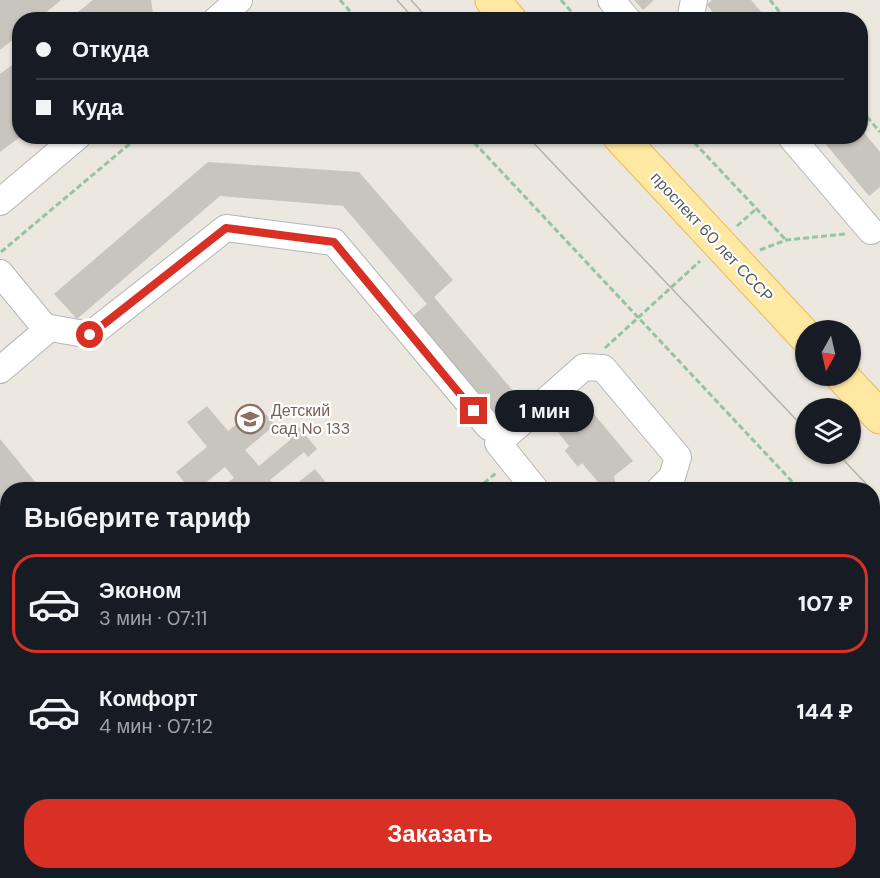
<!DOCTYPE html>
<html lang="ru">
<meta charset="utf-8">
<style>
body{margin:0;font-family:"DM Sans",sans-serif;background:#20242c;color:#f1f3f6;height:100vh;display:flex;flex-direction:column;font-size:22px;white-space:nowrap}
*{box-sizing:border-box;margin:0}
p{font-size:20px;color:#9ea1a6}
.icon{flex:none;width:33px;height:33px;fill:none;stroke:currentColor;stroke-width:2;stroke-linecap:round;stroke-linejoin:round}
.map{position:relative;flex:1;overflow:hidden}
.drawer{position:absolute;left:0px;top:482px;width:880px;height:398px;display:flex;flex-direction:column;background:#171b24;border-radius:24px 24px 0 0;box-shadow:0 2px 4px #0004}
.drawer>*{flex:none}
.guide{position:absolute;left:12px;top:12px;width:856px;height:132px;border-radius:24px;box-shadow:0 2px 4px #0004;display:grid;align-content:center;height:132px;padding:0 24px;background:#171b24}
.needle{width:39px;rotate:188deg}
.buttons{position:absolute;left:795px;top:320px;display:grid;gap:12px}
.buttons a{display:grid;place-items:center;width:66px;height:66px;border-radius:50%;background:#171b24;box-shadow:0 2px 4px #0004;font-size:30px}
.end{position:absolute;width:27px;height:27px;margin:-14px;border:8px solid #d93025;background:#fff;box-shadow:0 0 0 3px #fff}
.from{border-radius:50%}
.bubble{position:absolute;height:42px;border-radius:21px;background:#171b24;box-shadow:0 2px 4px #0004;font-size:20px;font-weight:800;line-height:42px;text-align:center}
.guide b{display:flex;align-items:center;gap:21px;height:57px;font-size:22px}
.guide b+b{border-top:2px solid #363941}
.guide i{width:15px;height:15px;background:#f1f3f6}
ul{padding:0;list-style:none}
li{display:flex;align-items:center;gap:18px;height:99px;margin:0 12px 9px;padding:0 12px;border:3px solid transparent;border-radius:24px}
li div{flex:1}
li b{display:block;font-size:22px}
li em{font-style:normal;font-weight:800}
li.selected{border-color:#d93025}
li>.icon{width:54px;height:54px;stroke-width:1.5}
h2{padding:0 24px;font-size:27px;line-height:72px}
.action{display:flex;gap:12px;margin-top:auto;padding:12px 24px}
.action a{flex:1;height:69px;border-radius:24px;background:#d93025;color:#fff;font-size:24px;font-weight:800;line-height:69px;text-align:center}
.map>svg:first-child{display:block}
.building{fill:#c8c5bf}
.lines{fill:none;stroke-linecap:round;stroke-linejoin:round}
.minor-casing{stroke:#b2b6bb;stroke-width:28}
.major-casing{stroke:#f0b854;stroke-width:35}
.path{stroke:#95c49f;stroke-width:3;stroke-dasharray:6 3;stroke-linecap:butt}
.minor{stroke:#fff;stroke-width:26}
.major{stroke:#fee8a2;stroke-width:33}
.tram{stroke:#b1b2b2;stroke-width:1.5}
.route{stroke:#d93025;stroke-width:8}
.labels{text-anchor:middle;dominant-baseline:central;stroke-width:4.5;stroke-linejoin:round;paint-order:stroke}
.street-label{font-size:16px;fill:#585d61;stroke:#fff}
.education-label{font-size:16px;fill:#785e54;stroke:#fff;text-anchor:start}
</style>
<div class="map">
<svg width="880" height="878" viewBox="0 0 880 878">
<rect width="100%" height="100%" fill="#ece8df"/>
<g class="building">
<polygon points="0,0 61,0 37,20 20,20 20,34 0,50"/>
<polygon points="93,0 151,0 154,20 68,20"/>
<polygon points="634,0 654,0 643,10"/>
<polygon points="712,0 751,0 768,20 719,20 707,5"/>
<polygon points="20,59 20,137 0,152 0,74"/>
<polygon points="861,129 880,152 880,187 869,196 819,136 861,136"/>
<polygon points="208,162 359,172 453,280 434,297 519,398 493,420 408,320 427,304 343,206 220,196 77,319 54,294"/>
<polygon points="579,396 633,461 614,476 616,486 611,489 604,489 582,463 578,467 565,451 569,446 545,416 552,409 561,411"/>
<polygon points="207,406 228,431 259,406 275,425 245,450 259,466 290,440 286,435 298,426 317,449 308,457 304,452 270,480 277,489 232,489 227,483 234,478 225,467 198,489 190,489 176,472 207,447 187,422"/>
<polygon points="0,439 41,489 8,489 8,512 0,503"/>
<polygon points="315,469 331,489 290,489"/>
<polygon points="0,705 8,706 8,744 0,743"/>
<polygon points="873,747 880,755 880,809 873,801"/>
<polygon points="873,864 880,873 878,878 823,878 831,872 873,872"/>
<polygon points="289,872 328,872 334,878 281,878"/>
<polygon points="528,872 585,872 577,878 520,878"/>
</g>
<g class="lines">
<g class="minor-casing">
<g id="minor">
<polyline points="611,0 628,20"/>
<polyline points="216,20 239,0"/>
<polyline points="690,20 694,0"/>
<polyline points="790,136 871,231"/>
<polyline points="0,202 78,136"/>
<polyline points="0,273 47,330 0,370"/>
<polyline points="45,327 90,335 226,228 334,242 489,427"/>
<polyline points="535,489 498,443 584,367 603,368 678,457 672,477 660,489"/>
<polyline points="0,532 8,541"/>
<polyline points="0,762 8,762"/>
<polyline points="873,820 880,828"/>
<polyline points="180,872 187,878"/>
<polyline points="366,872 372,878"/>
<polyline points="223,878 231,872"/>
<polyline points="613,878 621,872"/>
</g>
</g>
<g class="major-casing">
<g id="major">
<polyline points="492,0 510,20"/>
<polyline points="619,136 806,337"/>
<polyline points="841,375 880,417"/>
</g>
</g>
<g class="path">
<polyline points="340,0 358,20"/>
<polyline points="561,0 579,20"/>
<polyline points="770,0 786,20"/>
<polyline points="861,110 880,132"/>
<polyline points="468,136 799,489"/>
<polyline points="688,136 786,240"/>
<polyline points="737,226 756,209"/>
<polyline points="760,250 786,240 845,234"/>
<polyline points="1,252 139,136"/>
<polyline points="605,348 700,261"/>
<polyline points="477,489 496,473"/>
<polyline points="873,568 880,575"/>
<polyline points="0,695 8,695"/>
<polyline points="0,818 8,819"/>
<polyline points="0,852 8,853"/>
<polyline points="116,872 125,878"/>
<polyline points="100,878 101,872"/>
<polyline points="819,878 826,872"/>
</g>
<use href="#minor" class="minor"/>
<use href="#major" class="major"/>
<g class="tram">
<polyline points="397,0 415,20"/>
<polyline points="411,0 429,20"/>
<polyline points="527,136 806,430"/>
<polyline points="837,453 871,489"/>
<polyline points="873,503 880,510"/>
</g>
</g>
<g class="lines">
<polyline class="route" points="90,335 226,228 334,242 474,411"/>
</g>
<defs>
<g id="school-ring" transform="scale(1.5)"><circle r="9.5" fill="#fff" stroke="#8d6e63" stroke-width="1.5"/><path d="M0-5L7-2L0 1L-7-2ZM-4 1L0 2.5L4 1V4Q0 6-4 4Z" fill="#8d6e63"/></g>
</defs>
<g fill-rule="evenodd">
<use href="#school-ring" x="250" y="419"/>
</g>
<g class="labels">
<g class="street-label">
<text transform="translate(712 237) rotate(47)">проспект 60 лет СССР</text>
</g>
<g class="education-label">
<text x="271" y="410">Детский<tspan x="271" dy="18">сад No 133</tspan></text>
</g>
</g>
</svg>
<div class="buttons">
<a><svg class="needle" viewBox="-14 -14 28 28"><path d="M0-13l5 13h-10z" fill="#e53935"/><path d="M0 13l5-13h-10z" fill="#9ea1a6"/></svg></a>
<a><svg class="icon" aria-label="layers" viewBox="0 0 24 24"><path d="M12 4l9 5-9 5-9-5zM3 14l9 5 9-5"/></svg></a>
</div>
<i class="end from" style="left:90px;top:335px"></i>
<i class="end" style="left:474px;top:411px"></i>
<div class="bubble" style="left:495px;top:390px;width:99px">1 мин</div>
<div class="guide">
<b><i class="from"></i>Откуда</b>
<b><i></i>Куда</b>
</div>
<section class="drawer">
<h2>Выберите тариф</h2>
<ul>
<li class="selected"><svg class="icon" aria-label="car" viewBox="0 0 24 24"><path d="M5 17H2v-5l4-1 3-4h7l3 4 3 1v5h-3M9 17h6M6 11h13"/><circle cx="7" cy="17" r="2"/><circle cx="17" cy="17" r="2"/></svg><div><b>Эконом</b><p>3 мин · 07:11</p></div><em>107 ₽</em></li>
<li><svg class="icon" aria-label="car" viewBox="0 0 24 24"><path d="M5 17H2v-5l4-1 3-4h7l3 4 3 1v5h-3M9 17h6M6 11h13"/><circle cx="7" cy="17" r="2"/><circle cx="17" cy="17" r="2"/></svg><div><b>Комфорт</b><p>4 мин · 07:12</p></div><em>144 ₽</em></li>
</ul>
<div class="action"><a>Заказать</a></div>
</section>
</div>
